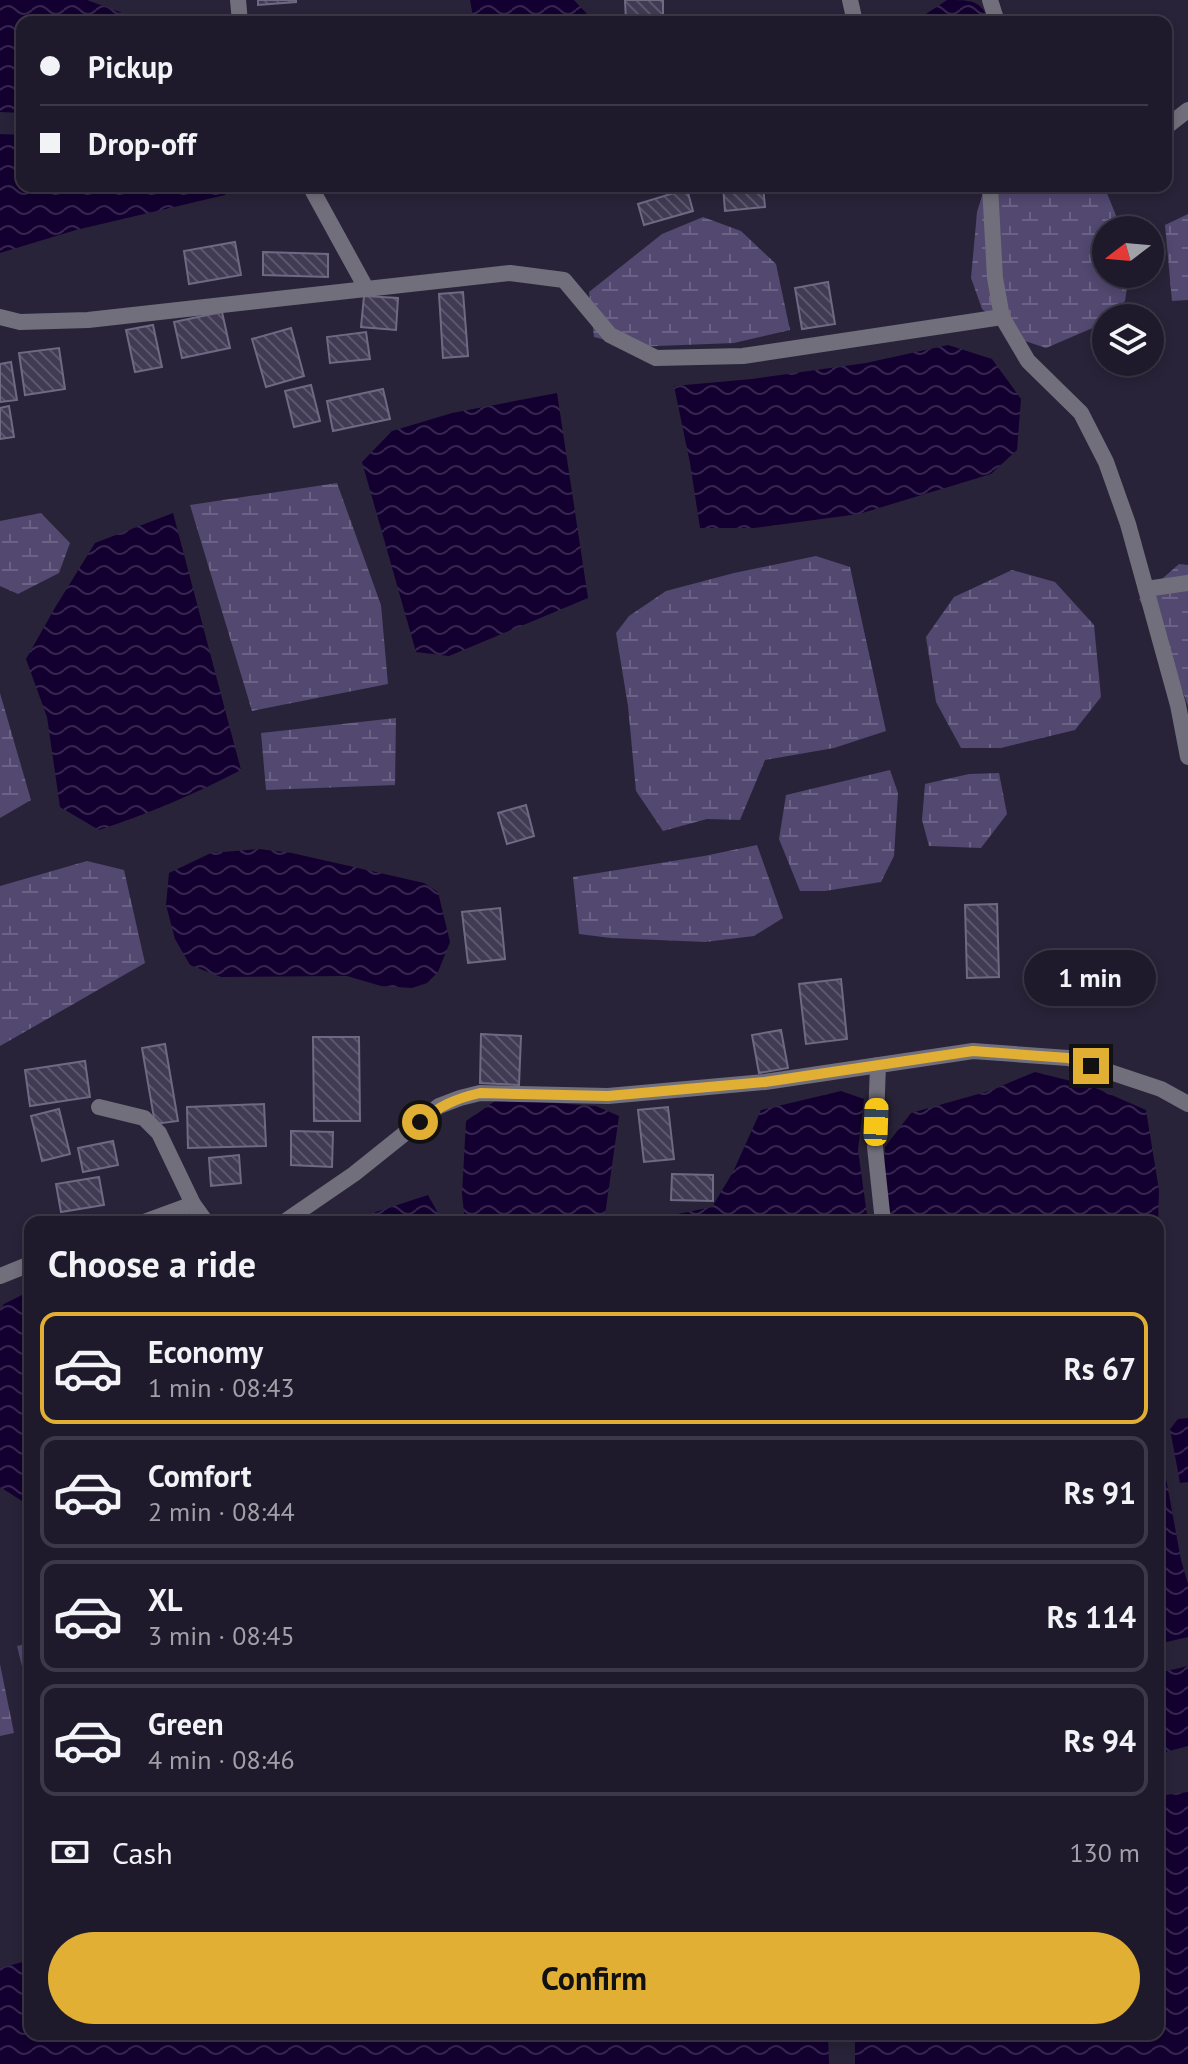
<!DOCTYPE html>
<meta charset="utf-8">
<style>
body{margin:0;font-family:"PT Sans",sans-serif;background:#272333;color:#f1f3f6;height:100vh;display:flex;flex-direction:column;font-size:30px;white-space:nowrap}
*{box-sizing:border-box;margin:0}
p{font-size:26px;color:#a1a1a9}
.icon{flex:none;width:44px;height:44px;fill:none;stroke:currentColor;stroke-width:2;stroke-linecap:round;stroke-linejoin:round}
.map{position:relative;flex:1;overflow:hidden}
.panel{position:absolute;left:24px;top:1216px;width:1140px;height:824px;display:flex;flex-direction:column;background:#1f1a2b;border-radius:16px;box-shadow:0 4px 12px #0003,0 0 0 2px #3c3847}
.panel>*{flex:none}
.guide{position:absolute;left:16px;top:16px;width:1156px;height:176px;border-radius:16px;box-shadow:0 4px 12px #0003,0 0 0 2px #3c3847;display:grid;align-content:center;height:176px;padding:0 24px;background:#1f1a2b}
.needle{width:52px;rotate:254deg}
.controls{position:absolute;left:1092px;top:216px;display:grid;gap:16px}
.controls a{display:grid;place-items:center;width:72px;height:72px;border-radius:50%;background:#1f1a2b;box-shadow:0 4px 12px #0003,0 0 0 2px #3c3847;font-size:40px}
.end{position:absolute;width:36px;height:36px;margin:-18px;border:10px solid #e1af34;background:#111;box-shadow:0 0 0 4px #111}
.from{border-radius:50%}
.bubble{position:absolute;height:56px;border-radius:28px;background:#1f1a2b;box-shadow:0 4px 12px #0003,0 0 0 2px #3c3847;font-size:26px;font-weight:700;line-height:56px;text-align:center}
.car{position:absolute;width:24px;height:48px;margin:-24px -12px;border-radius:10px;box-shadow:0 0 6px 2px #0007;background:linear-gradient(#f5c518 24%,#345 0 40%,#f5c518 0 76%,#345 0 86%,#f5c518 0)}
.guide b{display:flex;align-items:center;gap:28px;height:76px;font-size:30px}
.guide b+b{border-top:2px solid #3c3847}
.guide i{width:20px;height:20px;background:#f1f3f6}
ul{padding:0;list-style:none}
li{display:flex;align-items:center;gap:24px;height:112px;margin:0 16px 12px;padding:0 8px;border:4px solid #3c3847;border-radius:16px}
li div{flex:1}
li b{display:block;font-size:30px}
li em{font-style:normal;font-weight:700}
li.selected{border-color:#e1af34}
li>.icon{width:72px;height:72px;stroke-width:1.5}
h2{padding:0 24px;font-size:36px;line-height:96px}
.pay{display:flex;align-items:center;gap:20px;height:88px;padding:0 24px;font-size:30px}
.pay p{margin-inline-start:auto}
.action{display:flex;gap:16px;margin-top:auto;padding:16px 24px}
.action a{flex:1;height:92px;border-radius:48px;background:#e1af34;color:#111;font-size:32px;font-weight:700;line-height:92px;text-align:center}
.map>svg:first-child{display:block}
.wetland{fill:url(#wetland-marsh)}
.water{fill:url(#water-waves)}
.building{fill:url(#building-back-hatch);stroke:#6f6983;stroke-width:2}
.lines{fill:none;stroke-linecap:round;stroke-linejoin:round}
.street{stroke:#716f7b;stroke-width:16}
.route{stroke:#e1af34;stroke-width:10}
</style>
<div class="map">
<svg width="1188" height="2064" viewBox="0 0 1188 2064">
<defs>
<pattern id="wetland-marsh" width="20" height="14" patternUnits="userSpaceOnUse" patternTransform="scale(2)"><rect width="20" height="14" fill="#524870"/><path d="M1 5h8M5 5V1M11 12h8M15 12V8" fill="none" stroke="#6b6385"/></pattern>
<pattern id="water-waves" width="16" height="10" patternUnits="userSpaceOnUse" patternTransform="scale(2)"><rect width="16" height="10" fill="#130030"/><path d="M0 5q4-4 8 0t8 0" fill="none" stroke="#36264f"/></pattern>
<pattern id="building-back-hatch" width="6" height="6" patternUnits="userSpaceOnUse" patternTransform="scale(2)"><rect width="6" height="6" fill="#403a52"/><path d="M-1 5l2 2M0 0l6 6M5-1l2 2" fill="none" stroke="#5c576c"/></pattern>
</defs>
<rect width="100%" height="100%" fill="#292339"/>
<g class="wetland">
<polygon points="985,186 1104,186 1122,230 1106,230 1106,274 1129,274 1125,301 1095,327 1046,348 1016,338 982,309 971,278 977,212"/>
<polygon points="1188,214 1188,300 1172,301 1165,225"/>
<polygon points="703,217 741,231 776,264 790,330 734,343 632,347 594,337 589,292 662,234"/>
<polygon points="337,483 381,605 388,684 252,711 190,505"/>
<polygon points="41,513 70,543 59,573 18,594 0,586 0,521"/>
<polygon points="816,556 850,567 886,731 834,748 765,760 740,820 707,819 663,831 636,791 628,706 616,633 629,616 666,591 734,573"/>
<polygon points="1179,564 1188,565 1188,706 1167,649 1139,599"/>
<polygon points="1012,570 1055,582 1094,625 1101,697 1075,730 1001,748 961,748 936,702 926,637 954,597"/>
<polygon points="0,693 31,800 0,818"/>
<polygon points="396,718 395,785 266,790 261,733"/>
<polygon points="890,770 898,793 894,856 881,882 825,891 800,891 779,839 786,795"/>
<polygon points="999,773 1007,814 981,848 929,846 922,820 925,784 969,774"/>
<polygon points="757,845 783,918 754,936 705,942 611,938 579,934 573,877 704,856"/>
<polygon points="87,861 124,870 145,963 0,1046 0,886"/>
<polygon points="30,1643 30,1699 17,1646"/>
<polygon points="0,1664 14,1733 0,1736"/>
</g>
<g class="water">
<polygon points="0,0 87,0 147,22 22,22 22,113 0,112"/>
<polygon points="470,0 574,0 587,14 586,22 474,22"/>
<path d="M947,0c26,0 33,0 43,22h-76z"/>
<polygon points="0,134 22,135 22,186 227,186 225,195 76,230 0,253"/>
<polygon points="948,345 992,359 1021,399 1017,450 991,474 859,514 754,528 700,528 690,463 674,386 752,379 866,363"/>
<polygon points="557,393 588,598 449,656 416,652 362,462 392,431 452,413"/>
<path d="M173,513l68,257c-46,24 -93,44 -142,60l-39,-23 -13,-90 -21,-58 30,-53 39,-63z"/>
<polygon points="259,849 292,853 424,883 438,892 450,942 438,972 427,983 412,988 381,986 347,976 221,977 190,965 175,939 166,905 169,873 211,853"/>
<polygon points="1035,1072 1091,1086 1146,1110 1159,1190 1158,1222 888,1222 883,1188 885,1147 911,1113 989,1091"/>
<polygon points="841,1091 864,1099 858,1150 868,1222 639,1222 712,1207 733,1172 761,1110"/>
<polygon points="498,1099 596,1106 619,1116 604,1222 465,1222 462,1194 466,1121"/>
<polygon points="428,1195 443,1222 345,1222"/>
<polygon points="30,1291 30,1506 0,1487 0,1310 4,1304"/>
<polygon points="1188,1418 1188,1482 1180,1483 1170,1429 1178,1419"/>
<polygon points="1158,1448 1161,1451 1181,1560 1188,1584 1188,1637 1158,1644"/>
<polygon points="1188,1666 1188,1746 1158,1754 1158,1673"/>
<polygon points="1188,1792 1188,2064 855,2064 855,2034 1158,2034 1158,1796"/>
<polygon points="30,1960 30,2034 828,2034 829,2064 0,2064 0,1968"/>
</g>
<g class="building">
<polygon points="258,0 296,0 296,2 258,5"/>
<polygon points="625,0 663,0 663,21 626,22"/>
<polygon points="723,186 763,186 765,207 725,211"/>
<polygon points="687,189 693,211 644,225 638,204"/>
<polygon points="235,242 241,275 189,284 184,251"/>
<polygon points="263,252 328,254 328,277 263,275"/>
<polygon points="828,282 835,324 802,329 795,288"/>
<polygon points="463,292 468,356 443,358 439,294"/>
<polygon points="364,296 398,298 396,330 361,327"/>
<polygon points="222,312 230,348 182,358 174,322"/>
<polygon points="153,325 162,367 135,372 126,330"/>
<polygon points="291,328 304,376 266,387 252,339"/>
<polygon points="366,332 370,359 330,363 327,337"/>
<polygon points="59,348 65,389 25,395 19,353"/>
<polygon points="11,362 17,400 0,402 0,364"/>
<polygon points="311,385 320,421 294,427 285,391"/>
<polygon points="383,389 390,419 333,431 327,401"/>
<polygon points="9,406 14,437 0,439 0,408"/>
<polygon points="526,805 534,836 507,844 498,813"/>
<polygon points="997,904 999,977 967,978 965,905"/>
<polygon points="500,908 505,959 468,963 462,912"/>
<polygon points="841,979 847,1039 806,1044 799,984"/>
<polygon points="781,1030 788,1068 759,1073 752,1035"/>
<polygon points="481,1034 521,1036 519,1085 480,1083"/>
<polygon points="313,1037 359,1037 360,1121 314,1121"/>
<polygon points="165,1044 178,1121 155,1124 142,1048"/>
<polygon points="85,1061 90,1097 30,1106 25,1070"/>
<polygon points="264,1104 266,1146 188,1148 187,1107"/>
<polygon points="668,1107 674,1159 644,1162 638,1110"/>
<polygon points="59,1109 70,1154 42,1161 31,1116"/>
<polygon points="291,1131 333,1132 332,1167 291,1165"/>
<polygon points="113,1141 118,1165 83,1172 78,1148"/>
<polygon points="239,1155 241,1183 211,1186 209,1158"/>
<polygon points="672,1174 713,1175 713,1201 671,1200"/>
<polygon points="99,1177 104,1205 61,1212 56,1184"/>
</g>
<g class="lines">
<g class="street">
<polyline points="238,0 240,22"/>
<polyline points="850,0 855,22"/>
<polyline points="990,0 997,22"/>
<polyline points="1166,127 1188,110"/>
<polyline points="310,186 366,288"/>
<polyline points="990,186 995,278 1002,317 1028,361 1081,413 1106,462 1128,524 1178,705 1188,757"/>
<polyline points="0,317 20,322 88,320 510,273 564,280 610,335 656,358 743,356 1002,317"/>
<polyline points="1146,589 1188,583"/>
<polyline points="878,1065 875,1147 883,1222"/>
<polyline points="99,1107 144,1118 159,1133 193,1204 206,1222"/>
<polyline points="144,1222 193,1204"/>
<polyline points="284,1222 354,1174 439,1106 460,1098 480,1093 608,1096 765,1082 973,1051 1068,1058 1161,1089 1188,1104"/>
<polyline points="0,1276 30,1264"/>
</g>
</g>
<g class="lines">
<path class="route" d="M420,1122c20,-16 34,-23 60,-29l128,3 157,-14 208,-31 95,7 23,8"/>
</g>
</svg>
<div class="controls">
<a><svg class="needle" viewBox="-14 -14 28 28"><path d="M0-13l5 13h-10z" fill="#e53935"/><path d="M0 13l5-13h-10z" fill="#a1a1a9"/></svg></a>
<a><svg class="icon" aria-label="layers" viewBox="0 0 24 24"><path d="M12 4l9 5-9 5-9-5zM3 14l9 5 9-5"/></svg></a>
</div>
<i class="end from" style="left:420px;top:1122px"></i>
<i class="end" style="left:1091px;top:1066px"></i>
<div class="bubble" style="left:1024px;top:950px;width:132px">1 min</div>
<i class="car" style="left:876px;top:1122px;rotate:2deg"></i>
<div class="guide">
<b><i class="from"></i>Pickup</b>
<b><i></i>Drop-off</b>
</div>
<section class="panel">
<h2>Choose a ride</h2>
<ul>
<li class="selected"><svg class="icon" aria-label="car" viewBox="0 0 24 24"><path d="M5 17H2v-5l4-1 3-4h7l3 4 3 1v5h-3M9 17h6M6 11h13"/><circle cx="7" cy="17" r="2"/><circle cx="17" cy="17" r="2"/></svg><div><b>Economy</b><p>1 min · 08:43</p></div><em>Rs 67</em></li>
<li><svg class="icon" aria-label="car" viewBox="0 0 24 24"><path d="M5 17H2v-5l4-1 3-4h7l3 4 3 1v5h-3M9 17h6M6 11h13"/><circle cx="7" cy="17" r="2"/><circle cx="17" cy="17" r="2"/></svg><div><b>Comfort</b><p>2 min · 08:44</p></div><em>Rs 91</em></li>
<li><svg class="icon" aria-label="car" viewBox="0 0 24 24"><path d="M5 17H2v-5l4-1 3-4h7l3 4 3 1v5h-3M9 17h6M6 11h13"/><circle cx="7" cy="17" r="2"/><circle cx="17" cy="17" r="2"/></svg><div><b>XL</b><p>3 min · 08:45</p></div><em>Rs 114</em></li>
<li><svg class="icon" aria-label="car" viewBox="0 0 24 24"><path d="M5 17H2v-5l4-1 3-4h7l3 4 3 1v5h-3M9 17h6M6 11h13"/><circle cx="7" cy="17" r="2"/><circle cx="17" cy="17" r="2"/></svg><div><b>Green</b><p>4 min · 08:46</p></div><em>Rs 94</em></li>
</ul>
<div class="pay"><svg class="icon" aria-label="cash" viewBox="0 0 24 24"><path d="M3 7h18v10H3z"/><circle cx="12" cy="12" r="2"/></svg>Cash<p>130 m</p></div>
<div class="action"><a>Confirm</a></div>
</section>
</div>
